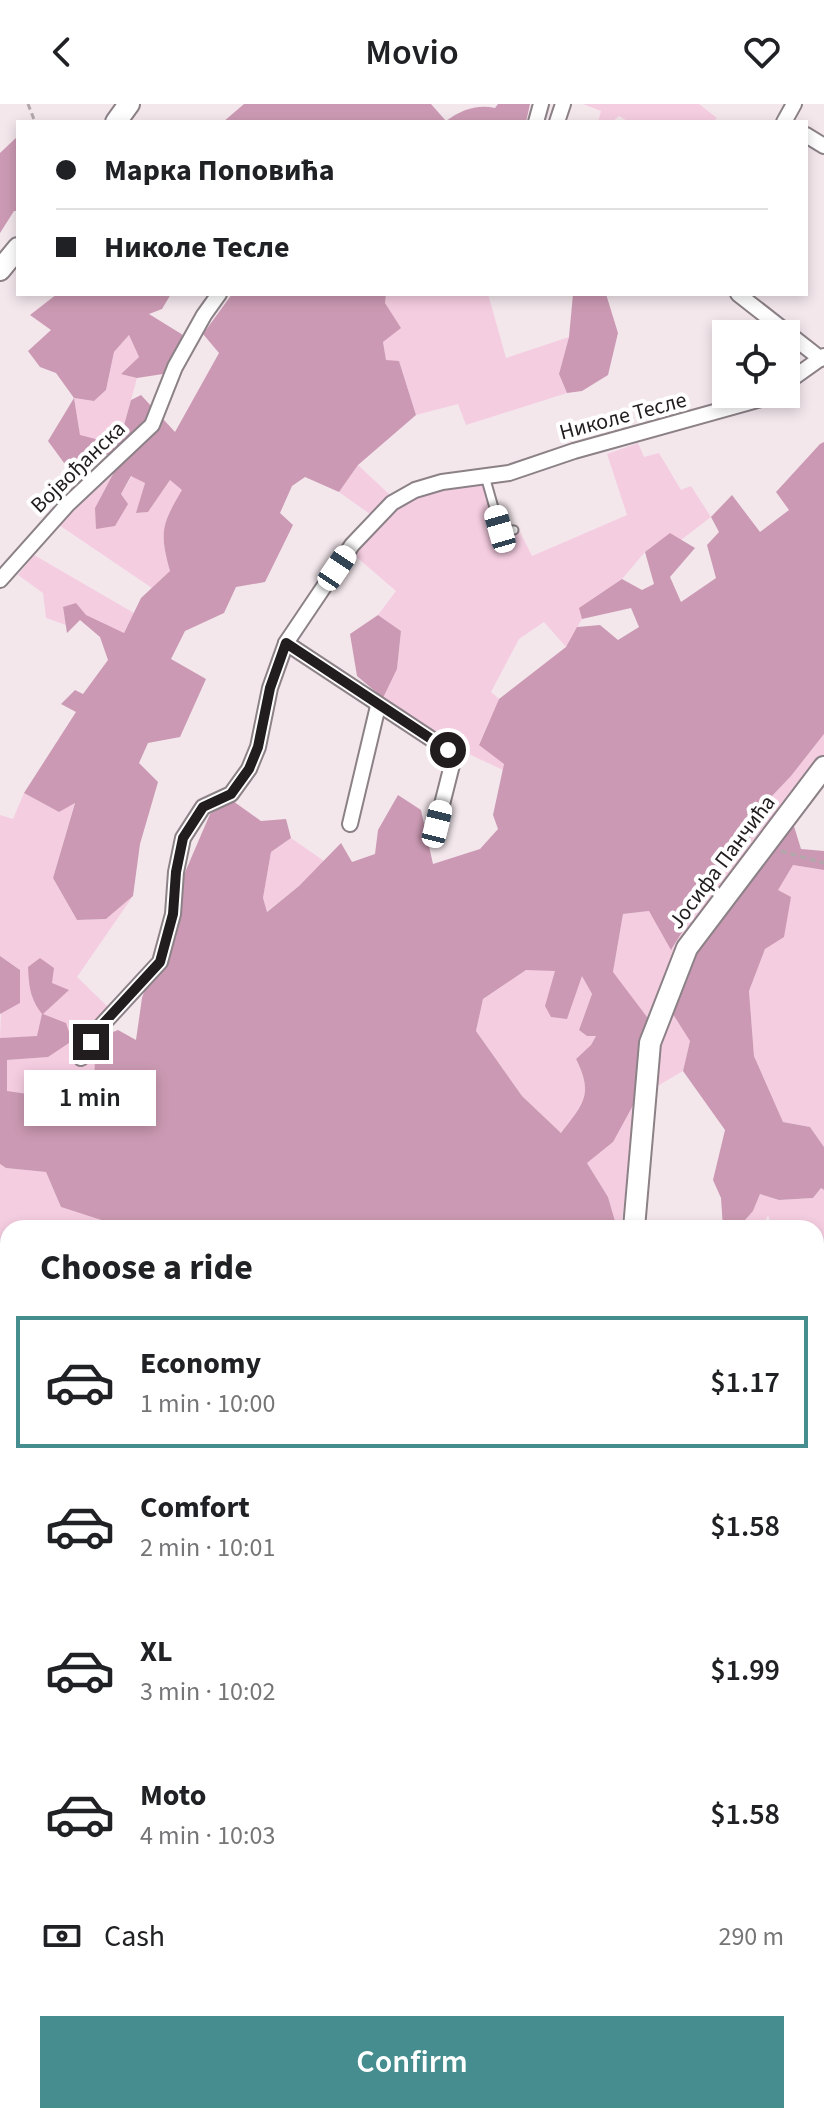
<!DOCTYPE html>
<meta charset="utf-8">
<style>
body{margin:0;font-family:"Source Sans 3",sans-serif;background:#f6f6f6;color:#202124;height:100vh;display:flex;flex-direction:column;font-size:30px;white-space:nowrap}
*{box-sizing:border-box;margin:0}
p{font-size:26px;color:#757577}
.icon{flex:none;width:44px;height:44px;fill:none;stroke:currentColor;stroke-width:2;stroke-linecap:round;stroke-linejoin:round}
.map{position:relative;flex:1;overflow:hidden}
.side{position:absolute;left:0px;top:1116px;width:824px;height:904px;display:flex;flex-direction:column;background:#fff;border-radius:24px 24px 0 0;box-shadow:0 4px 12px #0003}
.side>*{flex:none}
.top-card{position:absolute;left:16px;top:16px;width:792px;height:176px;border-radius:0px;box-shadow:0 4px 12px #0003;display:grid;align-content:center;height:176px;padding:0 40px;background:#fff}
.controls{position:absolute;left:712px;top:216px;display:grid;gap:16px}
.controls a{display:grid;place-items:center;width:88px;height:88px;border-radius:0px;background:#fff;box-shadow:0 4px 12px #0003;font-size:40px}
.end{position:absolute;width:36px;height:36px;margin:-18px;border:10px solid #211c1e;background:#fff;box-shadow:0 0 0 4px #fff}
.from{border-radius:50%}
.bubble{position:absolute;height:56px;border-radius:0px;background:#fff;box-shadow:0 4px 12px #0003;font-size:26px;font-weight:600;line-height:56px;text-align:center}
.car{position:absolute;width:24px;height:48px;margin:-24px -12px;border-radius:10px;box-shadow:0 0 6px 2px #0007;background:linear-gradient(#fff 24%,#345 0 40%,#fff 0 76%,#345 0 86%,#fff 0)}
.top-card b{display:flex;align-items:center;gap:28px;height:76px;font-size:30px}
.top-card b+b{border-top:2px solid #e0e0e0}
.top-card i{width:20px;height:20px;background:#202124}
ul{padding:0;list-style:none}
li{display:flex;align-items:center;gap:24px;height:132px;margin:0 16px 12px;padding:0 24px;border:4px solid transparent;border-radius:0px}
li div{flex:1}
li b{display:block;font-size:30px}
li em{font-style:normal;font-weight:600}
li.selected{border-color:#458d8e}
li>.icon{width:72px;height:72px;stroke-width:1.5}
h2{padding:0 40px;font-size:36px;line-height:96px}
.pay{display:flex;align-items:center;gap:20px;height:88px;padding:0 40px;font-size:30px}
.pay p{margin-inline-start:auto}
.primary-button{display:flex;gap:16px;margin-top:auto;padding:16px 40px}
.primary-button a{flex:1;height:92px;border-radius:0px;background:#458d8e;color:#fff;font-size:32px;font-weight:600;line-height:92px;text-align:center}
header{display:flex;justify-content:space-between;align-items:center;height:104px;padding:0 40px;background:#fff;font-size:36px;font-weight:600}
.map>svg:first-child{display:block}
.green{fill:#f5cde1}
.forest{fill:#cb99b3;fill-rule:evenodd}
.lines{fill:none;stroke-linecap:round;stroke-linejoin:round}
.lane-casing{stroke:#8b8186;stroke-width:11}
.street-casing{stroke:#8b8186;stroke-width:18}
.secondary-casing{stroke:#8b8186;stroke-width:24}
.path{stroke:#b1a8ac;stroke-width:3;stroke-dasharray:6 4;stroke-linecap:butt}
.lane{stroke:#fff;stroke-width:7}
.street{stroke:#fff;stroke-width:14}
.secondary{stroke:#fff;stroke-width:20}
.route{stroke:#211c1e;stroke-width:10}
.labels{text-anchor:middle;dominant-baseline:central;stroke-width:8;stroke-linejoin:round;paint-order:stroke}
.street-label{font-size:22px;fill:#211c1e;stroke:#fff}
</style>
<header><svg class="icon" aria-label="back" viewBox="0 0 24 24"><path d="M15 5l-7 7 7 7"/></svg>Movio<svg class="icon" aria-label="heart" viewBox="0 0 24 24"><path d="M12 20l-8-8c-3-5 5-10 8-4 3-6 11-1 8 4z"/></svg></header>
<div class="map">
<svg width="824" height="2020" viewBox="0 0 824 2020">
<rect width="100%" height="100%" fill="#f3e7ec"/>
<g class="green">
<polygon points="583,0 699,0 717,14 713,18 629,18 619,12 612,18 598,18 601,7"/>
<polygon points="386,190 488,190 506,254 569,233 559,270 567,289 466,321 458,300 416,311 399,257 386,257 383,238 400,224 385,199"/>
<polygon points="129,231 139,253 122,269 137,274 124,321 111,339 80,332 74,294 94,297 106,286 114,248"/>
<polygon points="638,339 644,353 659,349 681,386 691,382 711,413 681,436 670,430 645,448 622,475 580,504 582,515 566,543 544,518 519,535 491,588 499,595 479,640 504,659 503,666 443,638 383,594 397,565 401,527 378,511 396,487 353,450 398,401 425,388 483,374 500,425 519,426 532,452 627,411 607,350"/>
<polygon points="358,361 391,392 370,410 339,388"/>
<path d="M113,370l-18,34 26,-14 11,-18 13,7 -8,30 11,-1 22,-32 13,10c-21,34 -24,42 -13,81l-18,17 -93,-63z"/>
<polygon points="34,451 134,509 123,530 63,504 66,521 46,514 43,489 18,471"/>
<polygon points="824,630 824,673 793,719 690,937 683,967 637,994 621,1124 617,1124 608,1093 587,1059 613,1038 613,868 623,810 649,807 672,845 711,781 749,737 754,711 791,672"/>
<path d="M24,689l35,19 16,-10 -22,76 24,42 29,-1 27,-23 -56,81 31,30c-4,11 -11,24 -13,36 -4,22 5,27 -6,49l-48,4 -34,-4v-32l41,-3 -5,-42 -6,22 -37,1 1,-26 19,-9v-33l-20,-14v-141l13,4z"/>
<polygon points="291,734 324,757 299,782 266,808 263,794 271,748"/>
<polygon points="793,761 824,766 824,1043 810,1023 783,1018 754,952 749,887 765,845 791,794 777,786"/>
<path d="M526,866h29l27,4 10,20 -13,36 17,6 -5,9 -15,14c18,36 7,45 -15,74l-39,-37 -46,-65 7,-32z"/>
<polygon points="0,1060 6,1064 46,1068 61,1103 126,1124 8,1124 8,1207 0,1208"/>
<polygon points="821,1084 824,1086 824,1318 816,1317 816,1124 773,1124 768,1111 762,1124 738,1124 753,1107 760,1090 779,1096 813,1094"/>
<polygon points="0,1216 8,1216 8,1376 0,1373"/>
<polygon points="824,1431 824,1695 816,1692 816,1672 823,1647 816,1643 816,1469"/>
<polygon points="8,1450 8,1558 0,1555 0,1451"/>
<polygon points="816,1825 824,1828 824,1941 816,1944"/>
</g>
<g class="forest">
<path d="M244,0h187l15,17c15,-11 31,-17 49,-13l3,-4h32l-4,18h-303z"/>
<polygon points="18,32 18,107 14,107 0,129 0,49"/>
<path d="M57,190h114l-9,15 -13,5 34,21 -20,39 -26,4 -16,-4 18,-17 -10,-22 -15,17 -8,38 -12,11 -20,-3 6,37 31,8 13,-18 7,-25 10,-5 34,37 44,-79 -16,-19 29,-40h154l-1,9 16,25 -18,14 3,18 13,1 17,54 -58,50 -19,27 -34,-15 -13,9 -12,27 13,12 -28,57 -29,5 -12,26 -39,18 -14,28 35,20 -26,58 -32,6 -9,20 19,19 -18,62 -7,52 -27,23 -29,1 -24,-42 22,-75 -16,9 -35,-19 52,-81 -15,-8 14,-14 8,4 25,-34 -8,-23 -20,-17 -13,13 -4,-26 13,-4 10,12 38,18 17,-35 29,-27c-11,-39 -8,-47 12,-81l-12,-10 -22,32 -12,1 9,-30 -14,-7 -10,18 7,10 -13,22 -19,3 -1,-21 18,-34 -1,-21 -45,14 -19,-26 26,-43 -18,-25 -16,-6 -12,-16 23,-21 -21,-15z"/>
<polygon points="573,190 606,190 618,229 608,271 582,287 567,289 559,270 569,233"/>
<path d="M824,338v292l-33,42 -37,39 -5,26 -38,44 -40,65 -22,-39 -26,3 -10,58 37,49 -13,77 -24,44 -26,21 21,34 9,31h-491l-65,-21 -15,-35 -40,-4 -6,-4v-126l37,-2 5,-22c-12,-16 -13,-27 -14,-47l12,-9 14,10 -2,15 17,7 -26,24 23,9 6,18 -24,16 -41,3v31l34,5 20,-16 28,12c9,-18 4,-33 6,-53l23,-9 18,10 6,-42 44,-128 24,-56 23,-13 28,20 25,-2 5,19 -20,14 -8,46 4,14 32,-26 42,-43 11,19 23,-8 3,-24 20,-35 23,15 12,54 47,-15 18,-20 -5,-14 11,-51 -25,-19 20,-46 67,-52 11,-20 23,-2 18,15 21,-13 -8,-19 -49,11 -3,-11 43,-29 20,11 12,-6 -9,-32 25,-19 25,15 -25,29 11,25 35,-24 -9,-33 12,-13 -8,-15 21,-22 28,37 29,-22 -13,-18 44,-48zM526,866l29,1 -10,35 6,11 16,2 15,-43 10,18 -13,36 8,6h9l-5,9 -15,14c18,36 7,45 -15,74l-39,-37 -46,-65 7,-32z"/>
<polygon points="378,511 401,527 397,565 383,594 357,572 350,530"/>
<polygon points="793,719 801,745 824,747 824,766 793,761 778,786 791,793 784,833 765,845 749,887 754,952 783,1018 810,1023 824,1043 824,1086 821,1084 813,1094 779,1096 760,1090 753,1107 738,1124 723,1124 721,1094 713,1076 725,1026 683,967 690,937 671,907 693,849"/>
<polygon points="0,852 20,866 20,899 0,910"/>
<polygon points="816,1317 824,1318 824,1430 821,1448 816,1447"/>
<polygon points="8,1640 8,1671 5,1673 8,1678 8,1748 0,1754 7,1830 0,1830 0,1642"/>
<polygon points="8,1861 8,2012 107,2012 105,2020 0,2020 0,1862"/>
<polygon points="604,2012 684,2012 697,2019 703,2012 794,2012 785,2020 605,2020"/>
</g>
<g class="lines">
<g class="lane-casing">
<polyline id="lane" points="485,372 500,425 514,426"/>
</g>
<g class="street-casing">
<g id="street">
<polyline points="536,18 541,0"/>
<polyline points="557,18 563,0"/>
<polyline points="784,18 794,0"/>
<polyline points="806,31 824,42"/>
<polyline points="738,190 821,255"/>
<polyline points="786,279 824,252"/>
<polyline points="0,476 67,401 152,321 175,263 204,211 219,190"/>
<polyline points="286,539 448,646 453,657 437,720"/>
<polyline points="350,720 378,602"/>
<polyline points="81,954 101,922 160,858 173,810 176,768 183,734 203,703 231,690 249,665 258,643 270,584 286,539 352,441 392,399 415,386 442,378 509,369 574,347 765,294 771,290"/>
<polyline points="816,1969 824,1966"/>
<polyline points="726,2020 737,2012"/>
</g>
</g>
<g class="secondary-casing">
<g id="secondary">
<polyline points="116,18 129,0"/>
<polyline points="0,166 18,144"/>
<polyline points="634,1124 650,939 687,844 824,663"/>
<polyline points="632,2020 633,2012"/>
</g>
</g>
<g class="path">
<polyline points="28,0 35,18"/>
<polyline points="781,747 824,759"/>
</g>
<use href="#lane" class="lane"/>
<use href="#street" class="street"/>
<use href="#secondary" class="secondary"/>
</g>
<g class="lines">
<polyline class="route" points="91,938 101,922 160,858 173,810 176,768 183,734 203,703 231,690 249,665 258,643 270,584 286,539 448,646"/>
</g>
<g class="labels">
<g class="street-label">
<text transform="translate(623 312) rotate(-15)">Николе Тесле</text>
<text transform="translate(78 363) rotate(-44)">Војвођанска</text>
<text transform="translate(722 758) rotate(-53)">Јосифа Панчића</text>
</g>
</g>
</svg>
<div class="controls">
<a><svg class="icon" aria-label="locate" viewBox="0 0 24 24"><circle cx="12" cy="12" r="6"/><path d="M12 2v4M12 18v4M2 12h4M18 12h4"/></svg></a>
</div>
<i class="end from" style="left:448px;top:646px"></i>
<i class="end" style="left:91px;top:938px"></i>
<div class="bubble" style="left:24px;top:966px;width:132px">1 min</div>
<i class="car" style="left:500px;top:425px;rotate:344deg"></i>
<i class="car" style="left:337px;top:464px;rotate:34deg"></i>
<i class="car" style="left:437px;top:720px;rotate:14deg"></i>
<div class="top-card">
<b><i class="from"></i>Марка Поповића</b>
<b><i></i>Николе Тесле</b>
</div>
<section class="side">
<h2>Choose a ride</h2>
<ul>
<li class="selected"><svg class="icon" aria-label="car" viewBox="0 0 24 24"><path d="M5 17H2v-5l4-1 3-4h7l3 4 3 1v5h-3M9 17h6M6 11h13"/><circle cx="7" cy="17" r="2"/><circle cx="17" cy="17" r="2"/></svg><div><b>Economy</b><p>1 min · 10:00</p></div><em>$1.17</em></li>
<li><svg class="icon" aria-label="car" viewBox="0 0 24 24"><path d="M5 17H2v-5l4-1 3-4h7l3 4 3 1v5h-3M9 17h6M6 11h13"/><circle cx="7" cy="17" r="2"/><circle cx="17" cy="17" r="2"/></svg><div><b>Comfort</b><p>2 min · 10:01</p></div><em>$1.58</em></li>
<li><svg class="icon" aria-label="car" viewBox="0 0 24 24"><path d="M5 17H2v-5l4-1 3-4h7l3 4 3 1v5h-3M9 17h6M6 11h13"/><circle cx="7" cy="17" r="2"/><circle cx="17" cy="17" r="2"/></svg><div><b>XL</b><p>3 min · 10:02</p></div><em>$1.99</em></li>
<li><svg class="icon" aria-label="car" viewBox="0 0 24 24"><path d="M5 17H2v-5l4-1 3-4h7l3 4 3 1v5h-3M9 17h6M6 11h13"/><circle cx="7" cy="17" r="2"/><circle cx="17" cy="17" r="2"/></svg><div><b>Moto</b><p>4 min · 10:03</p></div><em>$1.58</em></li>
</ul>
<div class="pay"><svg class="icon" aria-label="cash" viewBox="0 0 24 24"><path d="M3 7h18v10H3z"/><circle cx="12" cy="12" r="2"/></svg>Cash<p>290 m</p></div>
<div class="primary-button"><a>Confirm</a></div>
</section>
</div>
